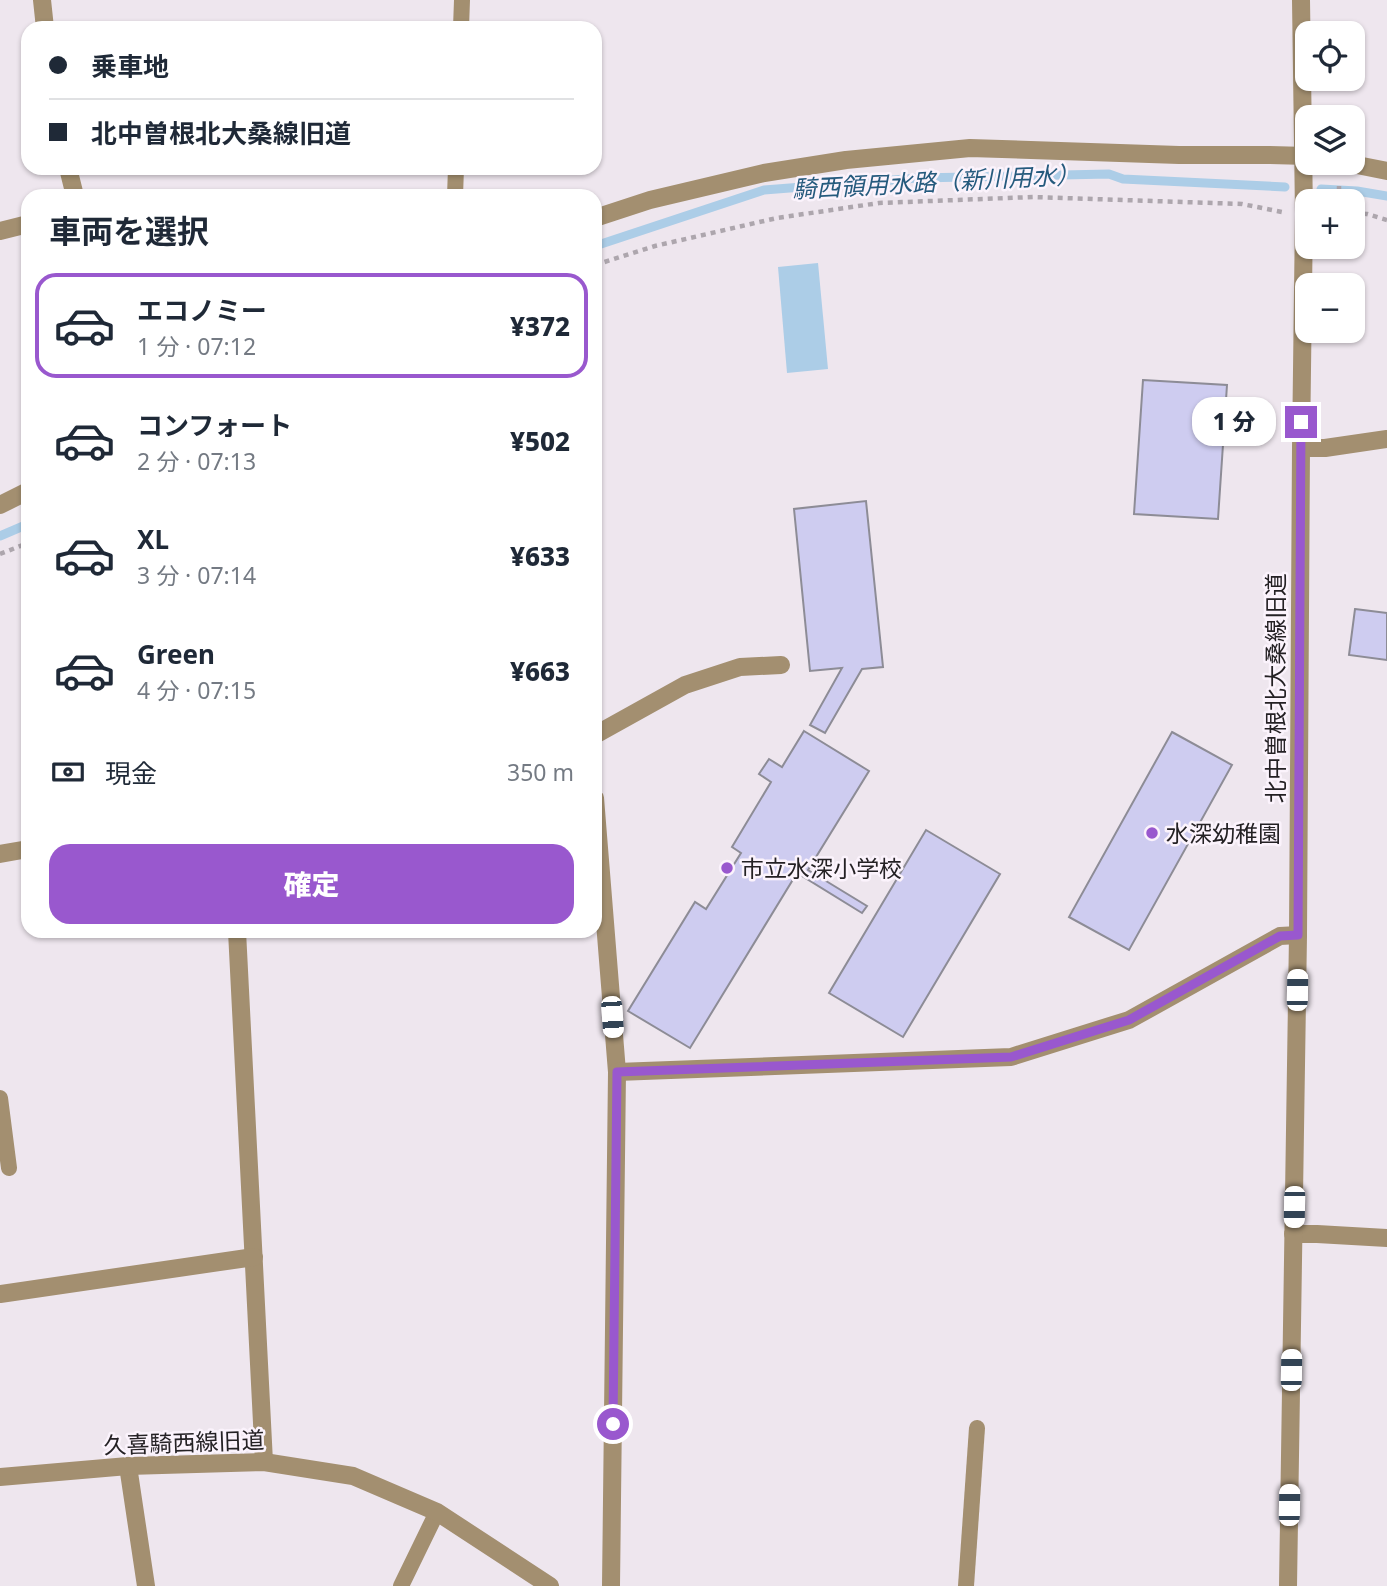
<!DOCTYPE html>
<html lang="ja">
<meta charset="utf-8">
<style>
body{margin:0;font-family:"Noto Sans","Noto Sans JP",sans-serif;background:#f2f2f3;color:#1f2937;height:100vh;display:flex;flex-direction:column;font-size:26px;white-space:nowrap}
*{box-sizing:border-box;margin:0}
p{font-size:23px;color:#747a83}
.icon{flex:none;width:38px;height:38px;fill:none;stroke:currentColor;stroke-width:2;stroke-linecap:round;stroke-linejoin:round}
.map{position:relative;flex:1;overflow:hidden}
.panel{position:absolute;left:21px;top:189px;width:581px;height:749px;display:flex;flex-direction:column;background:#fff;border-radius:21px;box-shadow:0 2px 5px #0004}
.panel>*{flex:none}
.banner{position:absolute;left:21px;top:21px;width:581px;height:154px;border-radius:21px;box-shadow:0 2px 5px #0004;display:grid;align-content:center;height:154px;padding:0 28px;background:#fff}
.fabs{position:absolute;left:1295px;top:21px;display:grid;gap:14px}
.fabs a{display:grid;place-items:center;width:70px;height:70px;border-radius:14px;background:#fff;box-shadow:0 2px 5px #0004;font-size:35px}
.end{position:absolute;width:32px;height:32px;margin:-16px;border:9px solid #9958ce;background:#fff;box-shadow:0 0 0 4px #fff}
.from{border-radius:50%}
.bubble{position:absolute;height:49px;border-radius:21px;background:#fff;box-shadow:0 2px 5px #0004;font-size:23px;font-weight:800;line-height:49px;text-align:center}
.car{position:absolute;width:21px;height:42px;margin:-21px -10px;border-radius:9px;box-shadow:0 0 5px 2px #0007;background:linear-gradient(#fff 24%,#345 0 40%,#fff 0 76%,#345 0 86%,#fff 0)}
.banner b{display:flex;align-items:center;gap:24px;height:66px;font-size:26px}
.banner b+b{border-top:2px solid #e0e1e3}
.banner i{width:18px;height:18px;background:#1f2937}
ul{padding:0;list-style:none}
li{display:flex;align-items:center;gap:21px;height:105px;margin:0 14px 10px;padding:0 14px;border:4px solid transparent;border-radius:21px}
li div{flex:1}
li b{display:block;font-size:26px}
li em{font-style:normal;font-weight:800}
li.current{border-color:#9958ce}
li>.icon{width:63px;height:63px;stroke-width:1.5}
h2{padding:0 28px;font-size:32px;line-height:84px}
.pay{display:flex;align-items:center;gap:18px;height:77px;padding:0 28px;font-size:26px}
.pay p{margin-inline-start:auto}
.action{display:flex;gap:14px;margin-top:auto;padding:14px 28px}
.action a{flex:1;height:80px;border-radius:21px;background:#9958ce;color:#fff;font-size:28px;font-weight:800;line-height:80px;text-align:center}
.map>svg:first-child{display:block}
.water{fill:#accde7}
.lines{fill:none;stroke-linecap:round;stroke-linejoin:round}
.stream{stroke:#accde7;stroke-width:9}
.building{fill:#ceccf0;stroke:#8d8c96;stroke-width:2}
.path{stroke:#ada6ad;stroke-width:4.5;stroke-dasharray:5 5;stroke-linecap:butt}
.service{stroke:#a38f70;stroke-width:16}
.minor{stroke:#a38f70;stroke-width:18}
.tertiary{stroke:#a38f70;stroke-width:18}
.route{stroke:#9958ce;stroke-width:9}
.poi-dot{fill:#9958ce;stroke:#fbf3fc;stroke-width:2.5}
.labels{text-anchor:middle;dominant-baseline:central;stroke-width:5;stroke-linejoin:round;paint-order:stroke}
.street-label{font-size:23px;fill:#242124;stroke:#fbf3fc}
.poi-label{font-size:23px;fill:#242124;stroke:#fbf3fc;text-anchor:start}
.water-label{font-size:24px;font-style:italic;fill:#255a7d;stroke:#fbf3fc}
</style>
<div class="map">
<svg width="1387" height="1586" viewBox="0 0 1387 1586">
<rect width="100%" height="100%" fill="#eee6ee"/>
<polygon class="water" points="818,263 828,369 787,373 778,267"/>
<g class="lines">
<g class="stream">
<polyline points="1321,189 1357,191 1387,196"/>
<polyline points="595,246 764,190 918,178 1109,174 1123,179 1285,187"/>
<polyline points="0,536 28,524"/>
</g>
</g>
<g class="building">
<polygon points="1143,380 1227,385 1218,519 1134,514"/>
<polygon points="866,501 883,667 862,669 825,733 810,725 842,668 810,671 794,509"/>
<polygon points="1355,609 1387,613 1387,660 1349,655"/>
<polygon points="804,731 869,771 808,870 867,906 862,913 797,873 690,1048 628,1011 695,902 706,909 741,853 732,847 771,782 759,774 769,759 782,767"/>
<polygon points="1172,732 1232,765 1129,950 1069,917"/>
<polygon points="926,830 1000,874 903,1037 829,993"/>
</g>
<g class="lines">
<g class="path">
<polyline points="1339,201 1339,185"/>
<polyline points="1353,213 1367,214 1387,220"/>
<polyline points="595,265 655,246 777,218 879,203 1033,197 1242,204 1282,212"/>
<polyline points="0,554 28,543"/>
</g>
<g class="service">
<polyline points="461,28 462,0"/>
<polyline points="455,196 456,168"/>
<polyline points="0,1098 9,1168"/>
<polyline points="401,1586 437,1512"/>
<polyline points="966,1586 977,1428"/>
</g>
<g class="minor">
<polyline points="42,0 45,28"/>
<polyline points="1347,163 1387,171"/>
<polyline points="68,168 75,196"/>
<polyline points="595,218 650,200 764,173 846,160 970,148 1179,155 1268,155 1307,156"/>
<polyline points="0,231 28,224"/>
<polyline points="1301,448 1325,448 1387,439"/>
<polyline points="0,505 28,491"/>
<polyline points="595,735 685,685 740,667 781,665"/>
<polyline points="595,798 617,1072 611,1586"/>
<polyline points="0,854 28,849"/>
<polyline points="237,931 264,1462"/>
<polyline points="617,1072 1011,1057 1129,1020 1280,936 1298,935"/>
<polyline points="1293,1234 1317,1234 1387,1238"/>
<polyline points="0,1294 254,1257"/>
<polyline points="128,1466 146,1586"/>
</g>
<g class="tertiary">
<polyline points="0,1477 128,1466 264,1462 353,1476 437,1512 550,1586"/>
<polyline points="1288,1586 1298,935 1301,448 1304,214 1301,0"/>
</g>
</g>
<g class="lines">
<polyline class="route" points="613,1424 617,1072 1011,1057 1129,1020 1280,936 1298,935 1301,422"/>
</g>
<g class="poi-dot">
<circle cx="1152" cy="833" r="7"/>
<circle cx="727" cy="868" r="7"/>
</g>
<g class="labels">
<g class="street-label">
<text transform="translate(1275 688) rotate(-90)">北中曽根北大桑線旧道</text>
<text transform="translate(184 1442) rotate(-2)">久喜騎西線旧道</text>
</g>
<g class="poi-label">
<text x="1166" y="833">水深幼稚園</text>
<text x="741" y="868">市立水深小学校</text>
</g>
<g class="water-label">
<text transform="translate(936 181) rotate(-3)">騎西領用水路（新川用水）</text>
</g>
</g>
</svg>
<div class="fabs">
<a><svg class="icon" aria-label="locate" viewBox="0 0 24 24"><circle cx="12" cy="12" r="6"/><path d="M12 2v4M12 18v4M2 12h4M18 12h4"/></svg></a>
<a><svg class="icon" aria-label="layers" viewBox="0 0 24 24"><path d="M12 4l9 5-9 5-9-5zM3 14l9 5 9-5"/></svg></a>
<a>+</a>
<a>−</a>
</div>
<i class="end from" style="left:613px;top:1424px"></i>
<i class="end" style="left:1301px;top:422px"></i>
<div class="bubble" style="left:1192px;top:397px;width:84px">1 分</div>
<i class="car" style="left:1297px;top:990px;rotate:1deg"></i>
<i class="car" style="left:612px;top:1017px;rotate:176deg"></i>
<i class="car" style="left:1294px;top:1207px;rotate:181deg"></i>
<i class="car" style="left:1291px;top:1370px;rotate:1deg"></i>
<i class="car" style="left:1289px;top:1505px;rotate:1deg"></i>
<div class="banner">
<b><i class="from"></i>乗車地</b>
<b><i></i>北中曽根北大桑線旧道</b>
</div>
<section class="panel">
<h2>車両を選択</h2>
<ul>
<li class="current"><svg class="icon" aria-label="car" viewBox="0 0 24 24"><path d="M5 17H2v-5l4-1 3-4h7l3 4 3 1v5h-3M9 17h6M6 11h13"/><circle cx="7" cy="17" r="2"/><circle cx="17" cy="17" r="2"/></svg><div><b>エコノミー</b><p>1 分 · 07:12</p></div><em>¥372</em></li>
<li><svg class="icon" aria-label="car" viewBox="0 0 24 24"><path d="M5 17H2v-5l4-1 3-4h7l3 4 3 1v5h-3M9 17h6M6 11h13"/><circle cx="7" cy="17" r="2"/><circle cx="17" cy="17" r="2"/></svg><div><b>コンフォート</b><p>2 分 · 07:13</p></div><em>¥502</em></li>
<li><svg class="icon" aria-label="car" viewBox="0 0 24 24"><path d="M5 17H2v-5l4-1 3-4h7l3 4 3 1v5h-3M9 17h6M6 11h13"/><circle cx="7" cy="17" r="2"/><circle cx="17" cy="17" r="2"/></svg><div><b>XL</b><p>3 分 · 07:14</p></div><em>¥633</em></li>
<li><svg class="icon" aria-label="car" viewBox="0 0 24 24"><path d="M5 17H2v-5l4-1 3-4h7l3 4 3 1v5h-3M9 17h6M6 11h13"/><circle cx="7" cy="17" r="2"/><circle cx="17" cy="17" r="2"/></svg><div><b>Green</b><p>4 分 · 07:15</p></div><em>¥663</em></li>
</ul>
<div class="pay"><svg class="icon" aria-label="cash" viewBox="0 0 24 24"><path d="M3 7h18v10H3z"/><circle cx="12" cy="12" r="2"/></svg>現金<p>350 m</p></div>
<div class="action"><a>確定</a></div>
</section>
</div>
